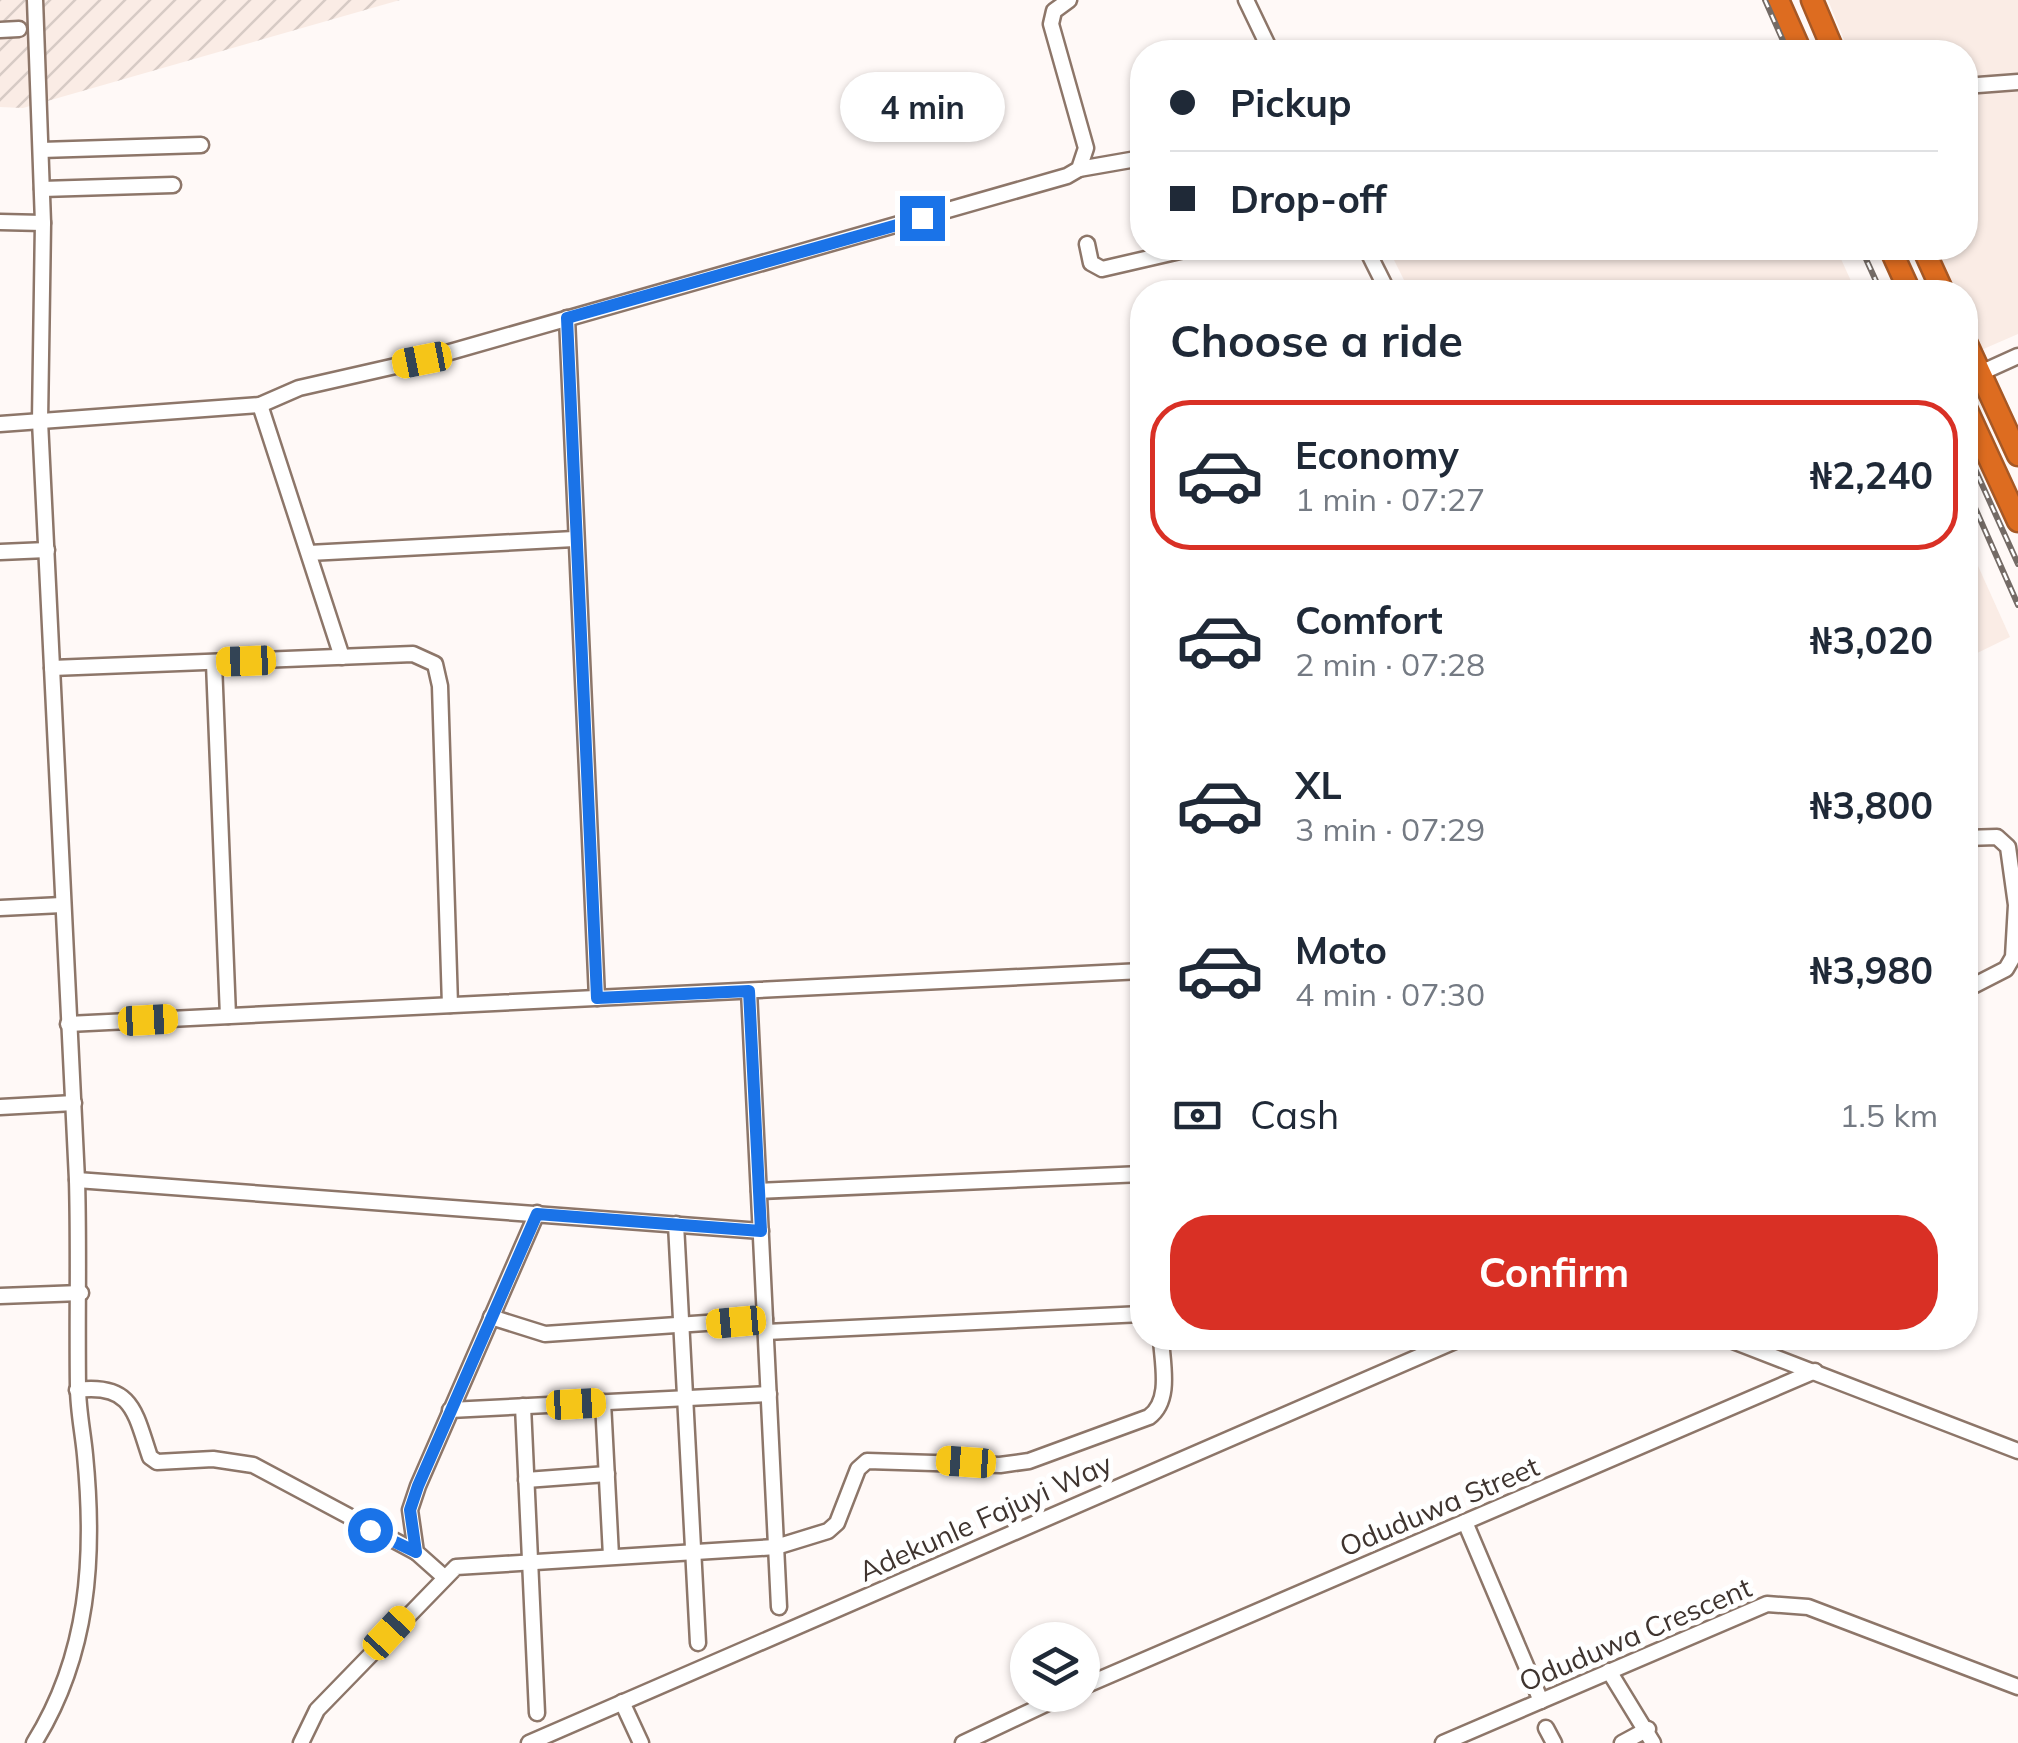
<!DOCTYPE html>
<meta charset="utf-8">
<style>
body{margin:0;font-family:Mulish,sans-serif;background:#f2f2f3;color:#1f2937;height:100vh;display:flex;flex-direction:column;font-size:38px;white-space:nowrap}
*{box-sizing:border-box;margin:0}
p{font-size:32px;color:#747a83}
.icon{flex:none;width:55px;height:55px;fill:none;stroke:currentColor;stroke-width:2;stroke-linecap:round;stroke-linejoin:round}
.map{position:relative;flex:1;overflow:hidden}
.drawer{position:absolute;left:1130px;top:280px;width:848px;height:1070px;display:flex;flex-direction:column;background:#fff;border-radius:40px;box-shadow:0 2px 8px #0004}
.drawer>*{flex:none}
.banner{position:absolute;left:1130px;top:40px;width:848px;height:220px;border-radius:40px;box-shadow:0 2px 8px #0004;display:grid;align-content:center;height:220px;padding:0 40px;background:#fff}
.tools{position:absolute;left:1010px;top:1622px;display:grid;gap:20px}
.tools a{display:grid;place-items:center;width:90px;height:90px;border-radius:50%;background:#fff;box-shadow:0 2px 8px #0004;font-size:50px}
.end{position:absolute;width:45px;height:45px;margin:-22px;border:12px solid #1a73e8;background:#fff;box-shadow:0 0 0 5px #fff}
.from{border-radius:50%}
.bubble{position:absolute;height:70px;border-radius:35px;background:#fff;box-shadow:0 2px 8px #0004;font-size:32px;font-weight:700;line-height:70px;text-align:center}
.car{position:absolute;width:30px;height:60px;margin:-30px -15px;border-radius:12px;box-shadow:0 0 8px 2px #0007;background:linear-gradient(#f5c518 24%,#345 0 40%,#f5c518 0 76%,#345 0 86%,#f5c518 0)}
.banner b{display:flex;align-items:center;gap:35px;height:95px;font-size:38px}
.banner b+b{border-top:2px solid #e0e1e3}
.banner i{width:25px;height:25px;background:#1f2937}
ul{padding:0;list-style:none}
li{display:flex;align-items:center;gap:30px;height:150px;margin:0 20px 15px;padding:0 20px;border:5px solid transparent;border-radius:40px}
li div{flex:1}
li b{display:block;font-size:38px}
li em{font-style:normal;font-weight:700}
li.current{border-color:#d93025}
li>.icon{width:90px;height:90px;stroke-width:1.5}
h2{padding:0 40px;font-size:45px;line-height:120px}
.pay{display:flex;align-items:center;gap:25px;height:110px;padding:0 40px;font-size:38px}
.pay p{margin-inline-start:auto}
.action{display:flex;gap:20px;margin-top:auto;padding:20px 40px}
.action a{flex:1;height:115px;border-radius:40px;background:#d93025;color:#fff;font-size:40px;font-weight:700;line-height:115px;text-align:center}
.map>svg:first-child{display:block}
.built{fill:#faece5}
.industrial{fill:url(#industrial-furrows)}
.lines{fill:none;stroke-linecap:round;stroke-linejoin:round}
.minor-casing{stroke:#8d7669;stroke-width:19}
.highway-casing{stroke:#a65825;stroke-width:25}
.minor{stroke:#fff;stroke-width:14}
.highway{stroke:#dd6c20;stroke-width:20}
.rail-casing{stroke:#746b66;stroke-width:6}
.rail{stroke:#fff;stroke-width:2.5;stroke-dasharray:8;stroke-linecap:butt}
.route{stroke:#1a73e8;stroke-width:12}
.labels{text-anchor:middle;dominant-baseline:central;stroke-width:10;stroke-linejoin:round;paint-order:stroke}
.street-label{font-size:28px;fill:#3f342f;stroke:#fff}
</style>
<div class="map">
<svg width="2018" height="1743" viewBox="0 0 2018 1743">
<defs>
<pattern id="industrial-furrows" width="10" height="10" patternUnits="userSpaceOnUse" patternTransform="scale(2.5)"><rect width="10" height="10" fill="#faece5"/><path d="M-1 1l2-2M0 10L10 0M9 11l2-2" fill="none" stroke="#d7cbc5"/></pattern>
</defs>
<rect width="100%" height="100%" fill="#fff9f7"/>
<g class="built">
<polygon points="1828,0 2018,0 2018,334 1972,354 1965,337 1965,292 1947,292 1929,248 1965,248 1965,52 1849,52"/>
<polygon points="1388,248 1836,248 1856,292 1410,292"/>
<polygon points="1965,537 2010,637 1965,659"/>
</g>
<polygon class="industrial" points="0,0 400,0 23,108 0,107"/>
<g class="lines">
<g class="minor-casing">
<g id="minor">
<polyline points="1246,0 1271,52"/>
<polyline points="0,30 19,29"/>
<polyline points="1965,86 2018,82"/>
<polyline points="41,150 201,145"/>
<polyline points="1079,169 1142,158"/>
<polyline points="42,189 173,185"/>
<polyline points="0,222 43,223"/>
<polyline points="1087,244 1091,263 1102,269 1193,248"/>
<polyline points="1366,248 1388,292"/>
<polyline points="567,318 597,998"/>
<polyline points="1965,380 2018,356"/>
<polyline points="260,405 342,657"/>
<polyline points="0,424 260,405 299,388 422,360 1067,176 1079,169 1086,148 1051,24 1054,11 1069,0"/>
<polyline points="0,552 47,550"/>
<polyline points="309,553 574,539"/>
<polyline points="214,663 228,1016"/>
<polyline points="52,668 413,654 435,664 440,686 450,1005"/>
<polyline points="1965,838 1997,837 2008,847 2016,905 2013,957 2006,969 1965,990"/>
<polyline points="0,908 62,905"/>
<polyline points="749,991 779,1607"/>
<polyline points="68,1024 1142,971"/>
<polyline points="0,1107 74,1103"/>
<polyline points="77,1180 761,1231"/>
<polyline points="759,1191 1142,1174"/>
<polyline points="676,1224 698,1643"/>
<polyline points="0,1296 81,1293"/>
<polyline points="491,1317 545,1334 765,1319"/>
<polyline points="766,1332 1142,1314"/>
<polyline points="1725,1338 2018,1451"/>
<path d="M77,1390c56,-7 58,23 73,67l7,5 56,-3 40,6 163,87"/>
<polyline points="603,1402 611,1556"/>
<polyline points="523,1406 537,1713"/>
<polyline points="450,1410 769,1394"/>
<polyline points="526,1480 607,1474"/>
<polyline points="1465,1522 1541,1701"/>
<polyline points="443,1576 416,1552 410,1510 418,1486 537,1213"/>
<polyline points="1609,1671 1653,1743"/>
<polyline points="1082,1687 1815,1371"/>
<polyline points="622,1702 641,1743"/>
<polyline points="1546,1728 1554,1743"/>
<path d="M34,1743c55,-88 61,-186 51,-288 -2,-22 -7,-45 -7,-68 -1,-69 1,-137 -1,-207l-37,-759 3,-198 -8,-223"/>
<path d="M301,1743l16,-33 139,-143 320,-20 52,-16 9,-8 21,-54 9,-8 133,4 29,-4 120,-44c23,-17 13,-54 12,-79"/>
<polyline points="529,1743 1462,1338"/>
<polyline points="963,1743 1065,1695"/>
<polyline points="1443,1743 1767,1604 1808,1607 2018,1687"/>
<polyline points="1622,1743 1648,1729"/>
</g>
</g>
<g class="highway-casing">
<g id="highway">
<polyline points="1778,0 1801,52"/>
<polyline points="1812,0 1834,52"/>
<polyline points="1890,248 1910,292"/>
<polyline points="1923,248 1943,292"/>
<polyline points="1965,340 2018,455"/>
<polyline points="1965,406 2018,521"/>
</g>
</g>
<use href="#minor" class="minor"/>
<use href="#highway" class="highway"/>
<g class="rail-casing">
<g id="rail">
<polyline points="1765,0 1788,52"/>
<polyline points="1861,248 1881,292"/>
<polyline points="1965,447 2018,564"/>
<polyline points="1965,485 2018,605"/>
</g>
</g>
<use href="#rail" class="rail"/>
</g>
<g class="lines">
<polyline class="route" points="370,1530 416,1552 410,1510 418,1486 537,1214 761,1231 749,991 597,998 567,318 922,218"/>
</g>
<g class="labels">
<g class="street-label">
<text transform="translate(1439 1506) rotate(-23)">Oduduwa Street</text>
<text transform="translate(985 1517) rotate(-24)">Adekunle Fajuyi Way</text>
<text transform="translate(1635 1634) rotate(-23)">Oduduwa Crescent</text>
</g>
</g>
</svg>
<div class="tools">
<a><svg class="icon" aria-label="layers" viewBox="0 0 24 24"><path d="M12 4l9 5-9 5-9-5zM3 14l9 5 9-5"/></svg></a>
</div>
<i class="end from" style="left:370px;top:1530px"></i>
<i class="end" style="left:922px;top:218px"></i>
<div class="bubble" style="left:840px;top:72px;width:165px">4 min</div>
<i class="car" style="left:422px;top:360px;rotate:259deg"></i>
<i class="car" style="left:246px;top:661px;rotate:268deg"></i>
<i class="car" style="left:148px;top:1020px;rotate:87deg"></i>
<i class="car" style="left:736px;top:1322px;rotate:265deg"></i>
<i class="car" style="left:576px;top:1404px;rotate:87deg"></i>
<i class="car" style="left:966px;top:1462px;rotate:274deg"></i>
<i class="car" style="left:389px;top:1633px;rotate:43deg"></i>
<div class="banner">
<b><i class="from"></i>Pickup</b>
<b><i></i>Drop-off</b>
</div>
<section class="drawer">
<h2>Choose a ride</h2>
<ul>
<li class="current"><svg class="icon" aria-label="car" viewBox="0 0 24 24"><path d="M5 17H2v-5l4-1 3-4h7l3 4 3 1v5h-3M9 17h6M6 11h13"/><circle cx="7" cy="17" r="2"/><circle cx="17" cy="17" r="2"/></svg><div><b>Economy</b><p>1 min · 07:27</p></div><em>₦2,240</em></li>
<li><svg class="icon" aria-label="car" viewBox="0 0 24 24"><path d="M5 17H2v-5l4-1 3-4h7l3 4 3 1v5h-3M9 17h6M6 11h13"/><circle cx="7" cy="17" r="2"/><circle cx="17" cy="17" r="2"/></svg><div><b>Comfort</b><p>2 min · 07:28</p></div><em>₦3,020</em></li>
<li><svg class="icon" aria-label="car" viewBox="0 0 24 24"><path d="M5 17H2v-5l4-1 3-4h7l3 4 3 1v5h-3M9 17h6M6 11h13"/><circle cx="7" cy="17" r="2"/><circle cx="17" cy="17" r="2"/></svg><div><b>XL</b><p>3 min · 07:29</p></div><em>₦3,800</em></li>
<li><svg class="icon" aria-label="car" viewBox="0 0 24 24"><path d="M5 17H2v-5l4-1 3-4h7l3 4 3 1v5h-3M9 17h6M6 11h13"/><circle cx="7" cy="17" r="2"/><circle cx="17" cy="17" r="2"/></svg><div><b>Moto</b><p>4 min · 07:30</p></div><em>₦3,980</em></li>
</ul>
<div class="pay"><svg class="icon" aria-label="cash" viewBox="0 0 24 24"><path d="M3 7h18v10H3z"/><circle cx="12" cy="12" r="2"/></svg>Cash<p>1.5 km</p></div>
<div class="action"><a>Confirm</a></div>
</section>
</div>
